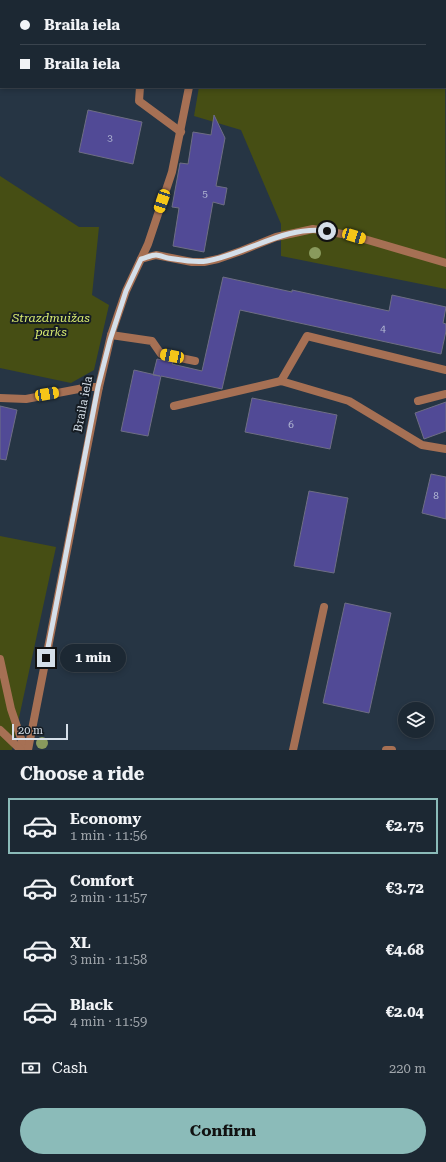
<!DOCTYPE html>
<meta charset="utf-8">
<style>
body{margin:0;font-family:"Roboto Serif",serif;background:#25303b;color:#f1f3f6;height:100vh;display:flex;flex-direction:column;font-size:15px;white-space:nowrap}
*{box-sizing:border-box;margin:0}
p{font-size:13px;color:#a0a6ac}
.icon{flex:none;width:22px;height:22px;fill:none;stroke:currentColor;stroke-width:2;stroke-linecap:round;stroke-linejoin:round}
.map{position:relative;height:750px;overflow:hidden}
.panel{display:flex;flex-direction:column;background:#1c2833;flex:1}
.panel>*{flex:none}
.top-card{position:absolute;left:0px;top:0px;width:446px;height:88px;box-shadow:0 2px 6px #0003,0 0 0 1px #3a444e;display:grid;align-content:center;height:88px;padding:0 20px;background:#1c2833}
.buttons{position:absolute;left:398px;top:702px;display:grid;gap:8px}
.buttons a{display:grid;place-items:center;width:36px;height:36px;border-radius:50%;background:#1c2833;box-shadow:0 2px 6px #0003,0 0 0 1px #3a444e;font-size:20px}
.scale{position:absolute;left:12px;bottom:10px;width:56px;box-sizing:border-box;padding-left:4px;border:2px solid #d5dfe9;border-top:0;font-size:11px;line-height:14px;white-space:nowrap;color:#d5dfe9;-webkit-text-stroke:3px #151c23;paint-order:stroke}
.end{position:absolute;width:18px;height:18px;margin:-9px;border:5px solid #d5dfe9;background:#111;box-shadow:0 0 0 2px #111}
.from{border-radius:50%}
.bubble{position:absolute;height:28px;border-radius:14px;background:#1c2833;box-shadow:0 2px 6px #0003,0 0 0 1px #3a444e;font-size:13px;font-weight:700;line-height:28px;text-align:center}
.car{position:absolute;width:12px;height:24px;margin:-12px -6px;border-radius:5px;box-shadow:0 0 3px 1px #0007;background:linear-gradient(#f5c518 24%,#345 0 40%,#f5c518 0 76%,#345 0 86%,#f5c518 0)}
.top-card b{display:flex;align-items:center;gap:14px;height:38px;font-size:15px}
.top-card b+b{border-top:1px solid #3a444e}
.top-card i{width:10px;height:10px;background:#f1f3f6}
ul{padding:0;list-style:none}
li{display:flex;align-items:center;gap:12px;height:56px;margin:0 8px 6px;padding:0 12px;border:2px solid transparent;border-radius:0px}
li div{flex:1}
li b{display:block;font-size:15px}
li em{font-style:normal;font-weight:700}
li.active{border-color:#8bbbb9}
li>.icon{width:36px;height:36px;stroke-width:1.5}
h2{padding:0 20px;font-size:18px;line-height:48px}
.pay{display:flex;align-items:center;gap:10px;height:44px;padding:0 20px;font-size:15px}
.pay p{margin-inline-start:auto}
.action{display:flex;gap:8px;margin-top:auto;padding:8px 20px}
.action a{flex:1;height:46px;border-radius:24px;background:#8bbbb9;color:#111;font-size:16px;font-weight:700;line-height:46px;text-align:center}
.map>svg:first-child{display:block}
.green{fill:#464e14}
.building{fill:#514a96;stroke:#6e6e84}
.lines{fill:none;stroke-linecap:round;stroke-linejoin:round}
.lane{stroke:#a67054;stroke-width:8}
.street{stroke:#a67054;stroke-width:8}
.tree{fill:#899a5d}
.route{stroke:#d5dfe9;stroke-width:5}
.labels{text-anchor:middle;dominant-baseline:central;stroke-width:4;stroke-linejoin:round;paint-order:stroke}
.number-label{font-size:10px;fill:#b4bad4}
.park-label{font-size:12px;font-style:italic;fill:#daec71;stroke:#151c23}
.street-label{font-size:12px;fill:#d5dfe9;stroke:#151c23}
</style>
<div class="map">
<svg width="446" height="750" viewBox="0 0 446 750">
<rect width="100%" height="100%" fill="#263544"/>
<g class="green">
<polygon points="0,0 188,0 188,1 1,1 1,55"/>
<polygon points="445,44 446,289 281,256 281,224 241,130 194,116 199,87 445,87"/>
<polygon points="0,176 79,227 99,227 92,295 109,305 94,370 71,383 0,368"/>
<polygon points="0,536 56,547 12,750 0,750"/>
</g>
<g class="building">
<polygon points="88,110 142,122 133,164 79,152"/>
<polygon points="214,115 225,138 216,186 227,188 224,205 213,202 204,252 173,246 179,208 172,207 180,163 188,164 193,132 211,135"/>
<polygon points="223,277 292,292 292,290 389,311 392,295 446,307 443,323 446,324 446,331 441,354 240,310 222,389 161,376 148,436 121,431 134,370 160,376 153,375 157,359 173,362 172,364 202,371"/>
<polygon points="252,398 337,415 330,449 245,432"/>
<polygon points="446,402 446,431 424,439 415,413"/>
<polygon points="0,406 17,410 6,460 0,459"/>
<polygon points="431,474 446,477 446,519 422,513"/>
<polygon points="309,491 348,498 334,573 294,566"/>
<polygon points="345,603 391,613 369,713 323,703"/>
</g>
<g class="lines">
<g class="lane">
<polyline points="203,1 203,0"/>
<polyline points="140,87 139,101 181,132"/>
<polyline points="141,259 148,244 172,172 189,87"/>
<polyline points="111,335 152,341 161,354 195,361"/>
<polyline points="281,381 307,336 446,370"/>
<polyline points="0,398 26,399 89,387 99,387"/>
<polyline points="418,401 446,394"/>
<polyline points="174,406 281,381 349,401 422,445 446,449"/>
<polyline points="0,659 11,709 25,750"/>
<polyline points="0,730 21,750"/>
<polyline points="293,750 324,607"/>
<polyline points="386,750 392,750"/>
</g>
<polyline class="street" points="28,750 99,387 111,335 126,291 141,259 156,255 192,262 204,262 218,259 241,251 276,237 313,229 354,236 446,263"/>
</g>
<g class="tree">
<circle cx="315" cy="253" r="6"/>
<circle cx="42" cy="743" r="6"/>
</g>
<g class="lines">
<path class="route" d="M46,658l52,-271 12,-47 16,-49 15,-32c5,-1 10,-4 15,-4 3,0 8,2 12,3 13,2 26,5 39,3 40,-7 78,-36 120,-30"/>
</g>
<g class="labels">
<g class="number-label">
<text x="110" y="137">3</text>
<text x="205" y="193">5</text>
<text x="383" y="328">4</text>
<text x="291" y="424">6</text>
<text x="436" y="495">8</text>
</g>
<g class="park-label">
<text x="51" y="318">Strazdmuižas<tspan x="51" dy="14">parks</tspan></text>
</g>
<g class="street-label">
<text transform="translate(83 404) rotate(-79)">Braila iela</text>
</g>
</g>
</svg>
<div class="buttons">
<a><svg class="icon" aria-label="layers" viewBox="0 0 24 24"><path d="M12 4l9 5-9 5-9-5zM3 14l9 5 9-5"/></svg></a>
</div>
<div class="scale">20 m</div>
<i class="end from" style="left:327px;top:231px"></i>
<i class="end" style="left:46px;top:658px"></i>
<div class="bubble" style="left:60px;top:644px;width:66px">1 min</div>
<i class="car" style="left:162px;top:201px;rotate:199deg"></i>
<i class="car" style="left:354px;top:236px;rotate:107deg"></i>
<i class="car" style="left:172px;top:356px;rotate:281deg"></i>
<i class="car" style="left:47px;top:394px;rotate:80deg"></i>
<div class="top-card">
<b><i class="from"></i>Braila iela</b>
<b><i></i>Braila iela</b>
</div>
</div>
<section class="panel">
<h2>Choose a ride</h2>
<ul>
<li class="active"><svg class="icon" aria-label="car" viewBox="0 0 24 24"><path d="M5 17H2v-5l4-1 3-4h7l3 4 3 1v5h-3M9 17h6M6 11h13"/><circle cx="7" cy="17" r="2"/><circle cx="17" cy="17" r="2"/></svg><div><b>Economy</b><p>1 min · 11:56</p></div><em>€2.75</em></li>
<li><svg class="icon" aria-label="car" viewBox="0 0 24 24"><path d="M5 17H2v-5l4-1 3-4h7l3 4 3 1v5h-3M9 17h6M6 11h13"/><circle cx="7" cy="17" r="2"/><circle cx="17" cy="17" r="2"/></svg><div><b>Comfort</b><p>2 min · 11:57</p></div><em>€3.72</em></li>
<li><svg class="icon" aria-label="car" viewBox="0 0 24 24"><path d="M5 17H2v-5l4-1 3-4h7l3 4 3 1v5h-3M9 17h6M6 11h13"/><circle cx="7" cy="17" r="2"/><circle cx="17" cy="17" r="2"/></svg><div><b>XL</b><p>3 min · 11:58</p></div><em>€4.68</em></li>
<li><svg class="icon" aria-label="car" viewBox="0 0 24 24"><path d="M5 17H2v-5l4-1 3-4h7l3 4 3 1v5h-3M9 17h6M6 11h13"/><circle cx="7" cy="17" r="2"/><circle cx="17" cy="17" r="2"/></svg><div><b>Black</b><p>4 min · 11:59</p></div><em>€2.04</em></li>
</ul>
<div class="pay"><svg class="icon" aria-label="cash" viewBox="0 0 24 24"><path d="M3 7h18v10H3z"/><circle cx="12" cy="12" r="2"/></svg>Cash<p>220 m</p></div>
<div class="action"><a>Confirm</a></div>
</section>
